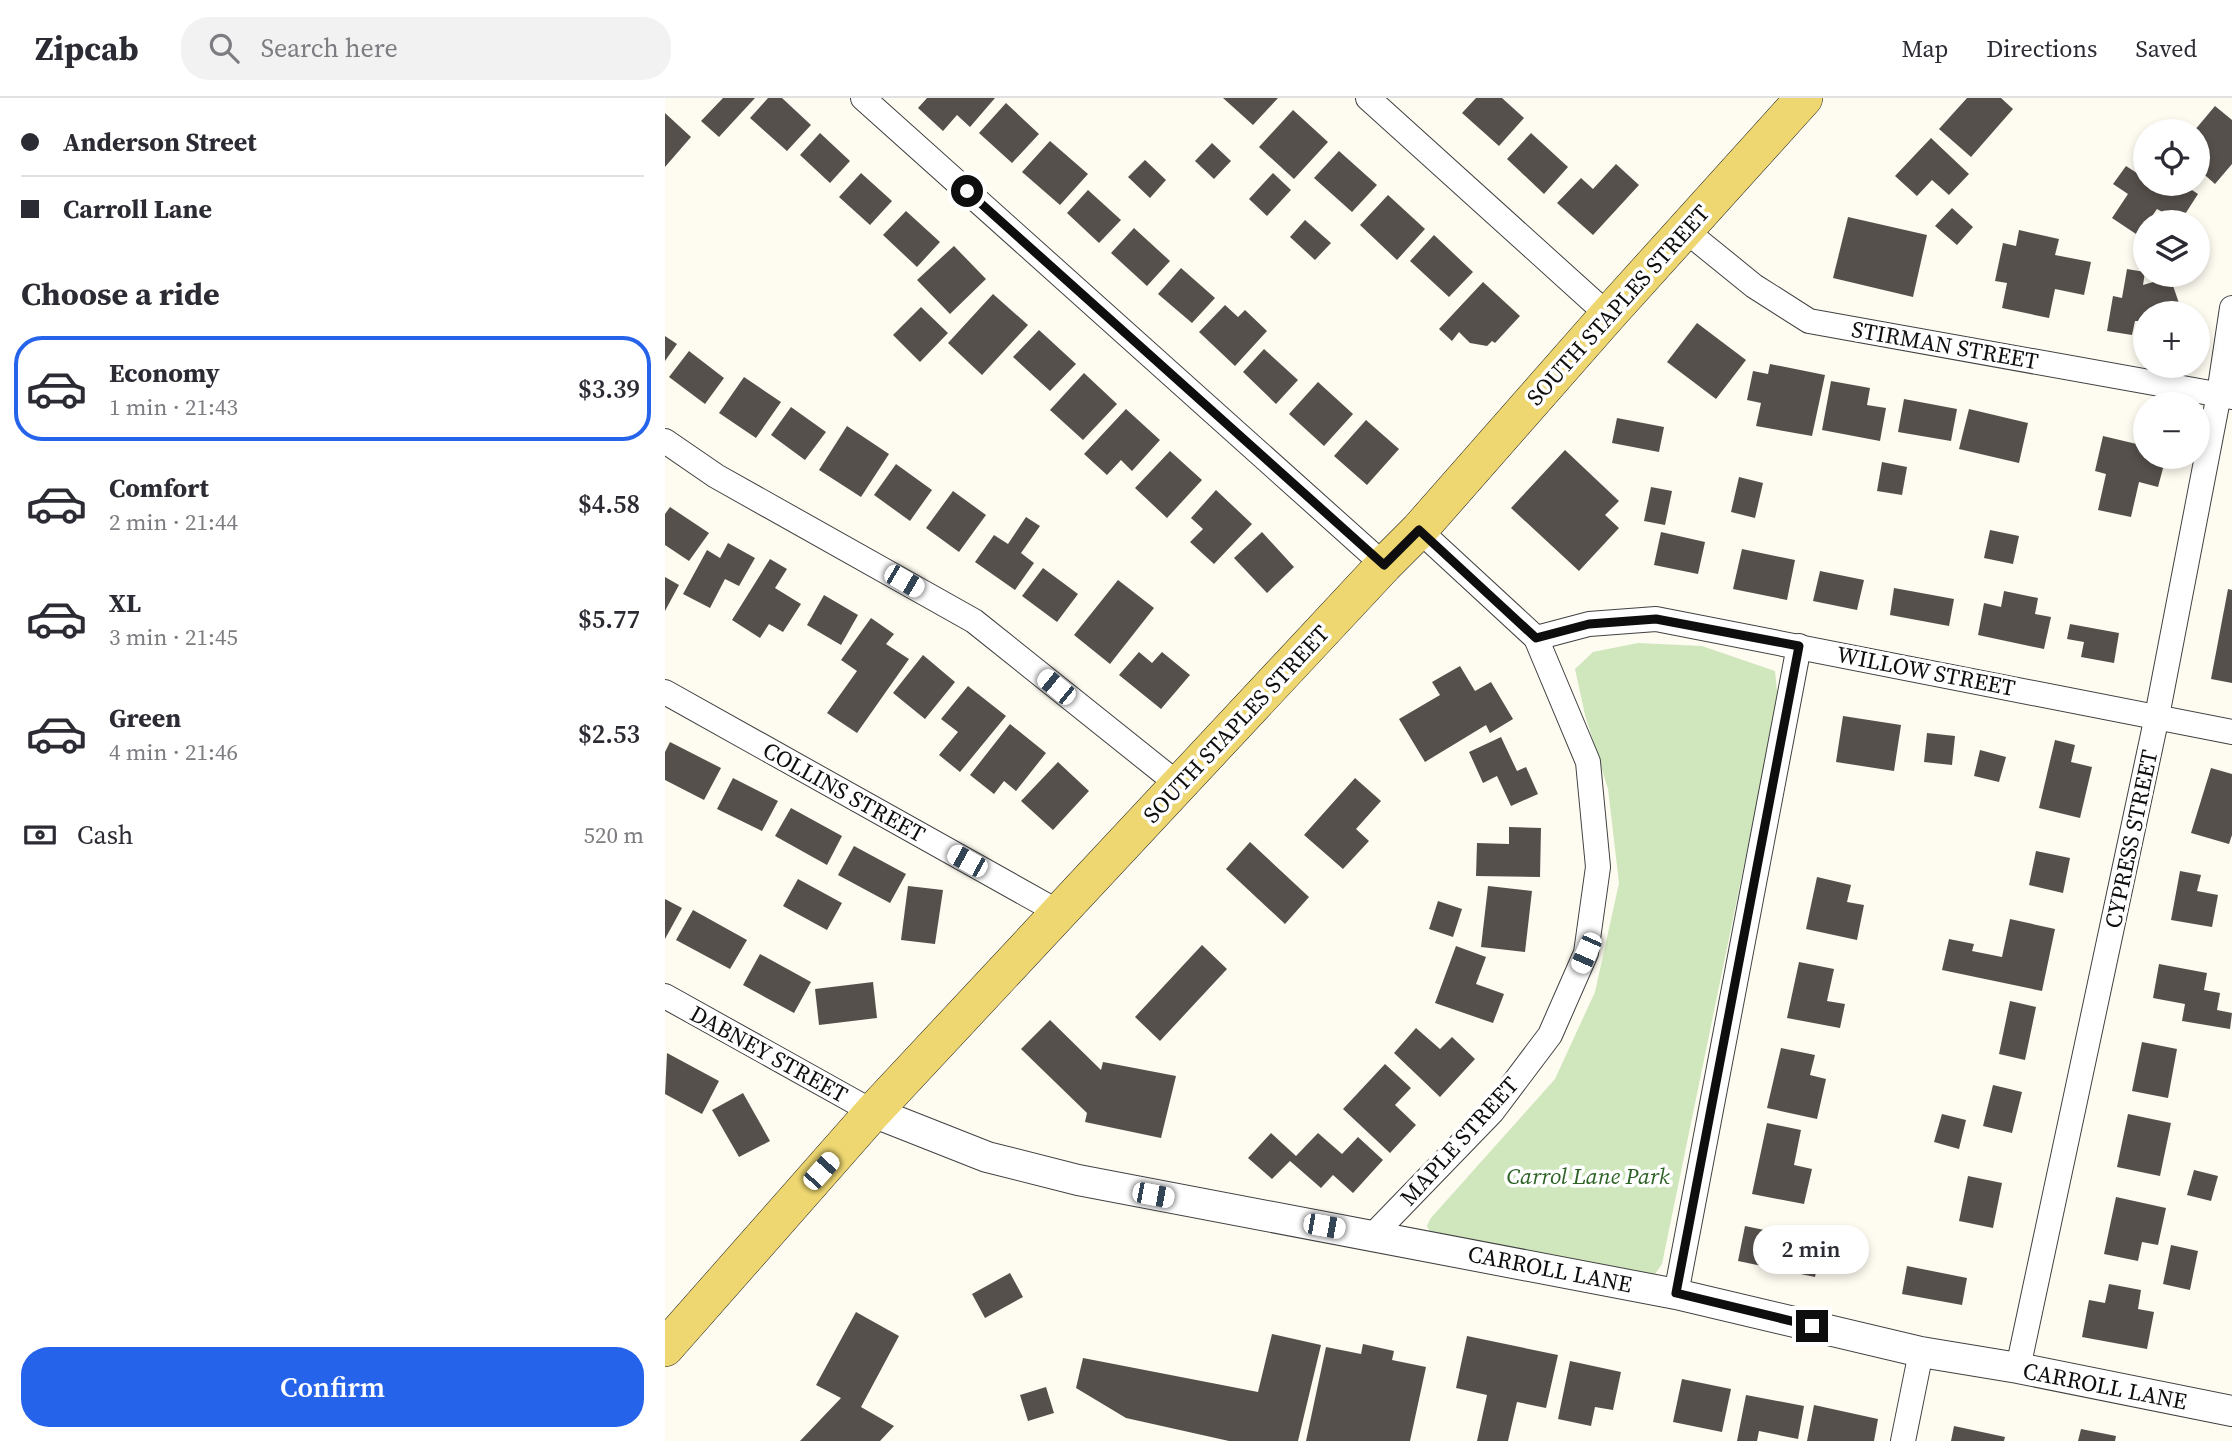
<!DOCTYPE html>
<meta charset="utf-8">
<style>
body{margin:0;font-family:"Source Serif 4",serif;background:#f2f2f3;color:#2b2b33;height:100vh;display:flex;flex-direction:column;font-size:26px;white-space:nowrap}
*{box-sizing:border-box;margin:0}
p{font-size:23px;color:#7c7c81}
.icon{flex:none;width:38px;height:38px;fill:none;stroke:currentColor;stroke-width:2;stroke-linecap:round;stroke-linejoin:round}
.map{position:relative;flex:1;overflow:hidden}
.drawer{display:flex;flex-direction:column;background:#fff;width:665px}
.drawer>*{flex:none}
.top-card{display:grid;align-content:center;height:154px;padding:0 21px;background:#fff}
.buttons{position:absolute;left:1468px;top:21px;display:grid;gap:14px}
.buttons a{display:grid;place-items:center;width:77px;height:77px;border-radius:50%;background:#fff;box-shadow:0 4px 10px #0003;font-size:35px}
.end{position:absolute;width:32px;height:32px;margin:-16px;border:9px solid #0e0e0e;background:#fff;box-shadow:0 0 0 4px #fff}
.from{border-radius:50%}
.bubble{position:absolute;height:49px;border-radius:24px;background:#fff;box-shadow:0 4px 10px #0003;font-size:23px;font-weight:600;line-height:49px;text-align:center}
.car{position:absolute;width:21px;height:42px;margin:-21px -10px;border-radius:9px;box-shadow:0 0 5px 2px #0007;background:linear-gradient(#fff 24%,#345 0 40%,#fff 0 76%,#345 0 86%,#fff 0)}
.top-card b{display:flex;align-items:center;gap:24px;height:66px;font-size:26px}
.top-card b+b{border-top:2px solid #e1e1e2}
.top-card i{width:18px;height:18px;background:#2b2b33}
ul{padding:0;list-style:none}
li{display:flex;align-items:center;gap:21px;height:105px;margin:0 14px 10px;padding:0 7px;border:4px solid transparent;border-radius:28px}
li div{flex:1}
li b{display:block;font-size:26px}
li em{font-style:normal;font-weight:600}
li.selected{border-color:#2563eb}
li>.icon{width:63px;height:63px;stroke-width:1.5}
h2{padding:0 21px;font-size:32px;line-height:84px}
.pay{display:flex;align-items:center;gap:18px;height:77px;padding:0 21px;font-size:26px}
.pay p{margin-inline-start:auto}
.cta{display:flex;gap:14px;margin-top:auto;padding:14px 21px}
.cta a{flex:1;height:80px;border-radius:28px;background:#2563eb;color:#fff;font-size:28px;font-weight:600;line-height:80px;text-align:center}
header{display:flex;align-items:center;gap:42px;box-sizing:border-box;height:98px;padding:0 35px;background:#fff;border-bottom:2px solid #e1e1e2}
header strong{font-size:33px}
nav{display:flex;gap:38px;margin-inline-start:auto;font-size:24px}
.search{width:490px;height:63px;background:#f2f2f3;display:flex;align-items:center;gap:18px;box-sizing:border-box;padding:0 24px;border-radius:28px;color:#7c7c81;font-size:26px}
main{display:flex;flex:1;min-height:0}
.map>svg:first-child{display:block}
.park{fill:#d0e6bd}
.building{fill:#56504c}
.lines{fill:none;stroke-linecap:round;stroke-linejoin:round}
.minor-casing{stroke:#414141;stroke-width:26}
.tertiary-casing{stroke:#414141;stroke-width:32}
.primary-casing{stroke:#1f1f1f;stroke-width:38}
.minor{stroke:#fff;stroke-width:24}
.tertiary{stroke:#fff;stroke-width:30}
.primary{stroke:#eed771;stroke-width:37}
.route{stroke:#0e0e0e;stroke-width:9}
.labels{text-anchor:middle;dominant-baseline:central;stroke-width:7;stroke-linejoin:round;paint-order:stroke}
.street-label{font-size:23px;fill:#0e0e0e;stroke:#fff}
.park-label{font-size:23px;font-style:italic;fill:#2c6223;stroke:#fff}
</style>
<header>
<strong>Zipcab</strong>
<div class="search"><svg class="icon" aria-label="search" viewBox="0 0 24 24"><circle cx="10" cy="10" r="6"/><path d="M15 15l6 6"/></svg>Search here</div>
<nav><a>Map</a><a>Directions</a><a>Saved</a></nav>
</header>
<main>
<section class="drawer">
<div class="top-card">
<b><i class="from"></i>Anderson Street</b>
<b><i></i>Carroll Lane</b>
</div>
<h2>Choose a ride</h2>
<ul>
<li class="selected"><svg class="icon" aria-label="car" viewBox="0 0 24 24"><path d="M5 17H2v-5l4-1 3-4h7l3 4 3 1v5h-3M9 17h6M6 11h13"/><circle cx="7" cy="17" r="2"/><circle cx="17" cy="17" r="2"/></svg><div><b>Economy</b><p>1 min · 21:43</p></div><em>$3.39</em></li>
<li><svg class="icon" aria-label="car" viewBox="0 0 24 24"><path d="M5 17H2v-5l4-1 3-4h7l3 4 3 1v5h-3M9 17h6M6 11h13"/><circle cx="7" cy="17" r="2"/><circle cx="17" cy="17" r="2"/></svg><div><b>Comfort</b><p>2 min · 21:44</p></div><em>$4.58</em></li>
<li><svg class="icon" aria-label="car" viewBox="0 0 24 24"><path d="M5 17H2v-5l4-1 3-4h7l3 4 3 1v5h-3M9 17h6M6 11h13"/><circle cx="7" cy="17" r="2"/><circle cx="17" cy="17" r="2"/></svg><div><b>XL</b><p>3 min · 21:45</p></div><em>$5.77</em></li>
<li><svg class="icon" aria-label="car" viewBox="0 0 24 24"><path d="M5 17H2v-5l4-1 3-4h7l3 4 3 1v5h-3M9 17h6M6 11h13"/><circle cx="7" cy="17" r="2"/><circle cx="17" cy="17" r="2"/></svg><div><b>Green</b><p>4 min · 21:46</p></div><em>$2.53</em></li>
</ul>
<div class="pay"><svg class="icon" aria-label="cash" viewBox="0 0 24 24"><path d="M3 7h18v10H3z"/><circle cx="12" cy="12" r="2"/></svg>Cash<p>520 m</p></div>
<div class="cta"><a>Confirm</a></div>
</section>
<div class="map">
<svg width="1567" height="1343" viewBox="0 0 1567 1343">
<rect width="100%" height="100%" fill="#fefcf1"/>
<polygon class="park" points="973,545 1037,548 1110,573 1113,602 997,1166 988,1179 767,1138 762,1128 765,1121 890,981 930,894 954,785 943,691 920,617 910,571 928,554"/>
<g class="building">
<polygon points="58,0 90,0 54,39 36,23"/>
<polygon points="103,0 117,0 146,27 122,53 85,20"/>
<polygon points="262,0 330,0 305,29 292,17 278,33 253,10"/>
<polygon points="558,0 613,0 588,27"/>
<polygon points="811,0 837,0 859,20 834,48 797,15"/>
<polygon points="1302,0 1336,0 1348,11 1306,59 1274,31"/>
<polygon points="341,5 374,36 347,65 314,35"/>
<polygon points="1550,8 1567,22 1567,66 1550,86 1533,71 1533,33 1529,33"/>
<polygon points="628,12 663,44 629,81 594,49"/>
<polygon points="0,15 26,39 0,69"/>
<polygon points="155,35 185,63 165,85 135,57"/>
<polygon points="866,35 903,69 879,96 842,61"/>
<polygon points="1266,40 1304,76 1284,97 1267,82 1252,98 1230,78"/>
<polygon points="385,43 423,76 395,107 357,74"/>
<polygon points="547,45 566,63 549,81 530,63"/>
<polygon points="674,53 712,87 687,114 649,80"/>
<polygon points="480,62 501,82 485,100 463,79"/>
<polygon points="951,66 974,87 928,137 892,105 916,80 928,91"/>
<polygon points="1461,68 1475,77 1480,69 1480,86 1518,86 1533,96 1515,124 1492,111 1483,124 1480,124 1480,128 1474,138 1447,120 1463,96 1448,86"/>
<polygon points="196,75 227,103 205,127 174,99"/>
<polygon points="608,75 626,92 602,118 584,101"/>
<polygon points="423,92 456,122 434,145 402,115"/>
<polygon points="723,97 760,131 732,162 695,127"/>
<polygon points="1287,110 1308,129 1292,147 1270,128"/>
<polygon points="241,113 275,144 252,169 218,137"/>
<polygon points="1183,119 1262,137 1248,199 1168,180"/>
<polygon points="640,122 666,145 650,162 625,139"/>
<polygon points="469,130 505,163 482,188 446,155"/>
<polygon points="1354,132 1394,141 1390,157 1426,164 1419,197 1390,191 1384,220 1337,210 1342,185 1330,183 1338,145 1351,148"/>
<polygon points="769,137 808,174 784,199 745,163"/>
<polygon points="289,148 321,181 285,216 252,182"/>
<polygon points="516,170 550,200 527,225 493,196"/>
<polygon points="1462,171 1480,174 1478,187 1505,179 1516,211 1503,215 1480,215 1480,223 1470,223 1467,237 1442,233 1448,198 1457,200"/>
<polygon points="818,184 855,218 830,245 827,243 822,248 805,245 794,234 787,243 774,231"/>
<polygon points="328,196 363,227 317,277 283,245"/>
<polygon points="560,207 573,219 580,212 602,233 570,268 534,234"/>
<polygon points="256,209 283,235 255,264 228,237"/>
<polygon points="1032,225 1081,262 1051,301 1002,264"/>
<polygon points="374,232 411,266 385,293 348,259"/>
<polygon points="0,238 12,246 0,263"/>
<polygon points="599,251 633,282 611,306 578,274"/>
<polygon points="24,253 59,280 40,306 4,279"/>
<polygon points="1105,266 1160,277 1147,338 1091,328 1096,305 1082,302 1088,273 1103,276"/>
<polygon points="419,275 452,306 418,342 385,312"/>
<polygon points="79,279 116,304 91,340 54,315"/>
<polygon points="1166,283 1205,290 1202,307 1221,310 1215,343 1157,332"/>
<polygon points="653,284 688,316 659,348 624,316"/>
<polygon points="1239,301 1292,311 1286,343 1233,334"/>
<polygon points="126,309 161,334 140,362 106,337"/>
<polygon points="461,311 495,342 467,373 456,362 442,377 419,356"/>
<polygon points="1304,311 1363,325 1354,365 1294,351"/>
<polygon points="952,320 999,329 994,354 947,345"/>
<polygon points="701,322 734,351 702,387 669,358"/>
<polygon points="182,328 224,356 196,399 154,372"/>
<polygon points="1438,338 1480,348 1480,359 1501,359 1493,389 1474,384 1466,419 1433,412 1441,376 1430,373"/>
<polygon points="900,352 954,403 940,417 954,430 914,473 846,410"/>
<polygon points="505,353 537,382 502,420 470,390"/>
<polygon points="1217,364 1242,369 1237,397 1212,393"/>
<polygon points="231,366 267,392 245,423 209,397"/>
<polygon points="1074,379 1098,385 1090,420 1066,414"/>
<polygon points="986,389 1007,393 1000,427 979,423"/>
<polygon points="551,392 587,426 549,466 525,444 538,431 526,420"/>
<polygon points="288,393 321,417 294,454 261,430"/>
<polygon points="5,409 44,435 24,463 0,447 0,416"/>
<polygon points="361,419 375,428 356,455 369,465 350,492 310,464 329,437 343,446"/>
<polygon points="1325,432 1354,438 1348,466 1319,460"/>
<polygon points="597,434 629,469 602,495 569,460"/>
<polygon points="996,434 1040,444 1033,476 989,467"/>
<polygon points="63,445 90,460 74,488 60,481 45,510 18,496 42,452 55,460"/>
<polygon points="1077,451 1130,462 1122,502 1068,491"/>
<polygon points="105,461 122,471 110,490 136,506 118,534 104,526 95,540 67,522"/>
<polygon points="378,470 413,496 392,524 357,498"/>
<polygon points="1155,473 1199,482 1192,512 1148,503"/>
<polygon points="0,479 14,487 0,513"/>
<polygon points="453,482 489,510 445,566 409,537"/>
<polygon points="1229,490 1289,501 1284,528 1225,517"/>
<polygon points="1563,491 1567,492 1567,585 1546,581"/>
<polygon points="1339,493 1373,500 1370,516 1386,519 1379,551 1313,537 1319,505 1336,509"/>
<polygon points="159,497 193,517 176,547 142,527"/>
<polygon points="206,520 229,536 221,546 244,561 192,635 162,615 192,573 176,562"/>
<polygon points="1405,526 1454,535 1449,565 1416,559 1419,544 1402,541"/>
<polygon points="474,554 487,565 497,554 525,577 496,611 454,577"/>
<polygon points="258,557 290,584 260,621 228,595"/>
<polygon points="795,568 810,593 826,584 848,621 825,635 821,627 760,664 734,621 775,597 767,584"/>
<polygon points="303,588 341,618 295,674 274,657 293,634 276,621"/>
<polygon points="1178,618 1236,627 1229,673 1171,664"/>
<polygon points="345,626 381,655 351,693 339,683 329,696 305,677"/>
<polygon points="1262,635 1290,638 1287,667 1259,664"/>
<polygon points="836,639 852,673 861,669 873,696 846,708 832,678 818,685 804,654"/>
<polygon points="1390,642 1410,647 1406,664 1427,669 1415,720 1374,710"/>
<polygon points="5,644 56,670 39,702 0,682 0,654"/>
<polygon points="1315,652 1341,659 1334,684 1309,678"/>
<polygon points="393,664 424,693 388,732 356,703"/>
<polygon points="1546,670 1567,676 1567,737 1564,746 1526,735"/>
<polygon points="68,680 113,703 97,733 52,711"/>
<polygon points="690,680 716,703 691,731 704,743 678,771 639,737"/>
<polygon points="126,710 177,738 162,767 110,738"/>
<polygon points="844,729 876,730 875,779 811,778 812,745 844,746"/>
<polygon points="585,744 644,799 620,826 561,771"/>
<polygon points="189,748 241,776 225,805 173,777"/>
<polygon points="1371,753 1405,760 1398,795 1364,787"/>
<polygon points="1515,773 1536,777 1532,793 1553,797 1547,829 1506,822"/>
<polygon points="1152,779 1186,787 1182,804 1199,807 1192,842 1141,831"/>
<polygon points="133,781 177,805 162,832 118,808"/>
<polygon points="243,788 278,792 270,846 236,842"/>
<polygon points="823,788 867,793 860,854 816,849"/>
<polygon points="0,801 17,810 0,841"/>
<polygon points="773,803 797,811 788,839 764,831"/>
<polygon points="28,812 82,842 65,871 11,842"/>
<polygon points="1345,821 1390,831 1377,893 1277,872 1284,841 1309,846 1307,853 1337,859"/>
<polygon points="537,847 562,871 495,943 470,919"/>
<polygon points="791,848 821,859 811,886 839,896 828,925 770,905"/>
<polygon points="95,856 146,884 129,915 78,887"/>
<polygon points="1134,864 1169,871 1162,903 1180,906 1175,930 1122,920"/>
<polygon points="1494,866 1542,875 1539,892 1555,895 1552,912 1567,915 1565,931 1517,923 1520,906 1488,900"/>
<polygon points="208,884 212,920 154,927 150,891"/>
<polygon points="1345,903 1371,909 1360,962 1334,956"/>
<polygon points="385,922 436,972 438,964 511,978 496,1040 420,1024 422,1015 356,951"/>
<polygon points="751,930 775,951 787,939 810,961 775,999 729,955"/>
<polygon points="1477,944 1512,951 1503,1000 1467,993"/>
<polygon points="1116,950 1150,957 1145,977 1161,981 1152,1021 1102,1010"/>
<polygon points="2,955 54,983 37,1016 0,996"/>
<polygon points="720,966 746,990 730,1007 751,1027 725,1055 678,1011"/>
<polygon points="1328,987 1357,994 1347,1035 1318,1028"/>
<polygon points="78,995 105,1043 74,1059 47,1012"/>
<polygon points="1277,1016 1301,1022 1294,1051 1269,1044"/>
<polygon points="1463,1016 1506,1025 1495,1078 1452,1069"/>
<polygon points="1102,1025 1136,1032 1129,1067 1147,1071 1139,1106 1087,1096"/>
<polygon points="606,1035 631,1058 653,1035 677,1056 693,1039 718,1062 688,1095 668,1077 656,1090 625,1063 607,1081 583,1060"/>
<polygon points="1529,1072 1553,1078 1546,1103 1522,1097"/>
<polygon points="1303,1078 1337,1085 1328,1130 1294,1123"/>
<polygon points="1451,1099 1501,1110 1493,1147 1477,1144 1473,1163 1439,1156"/>
<polygon points="1080,1128 1158,1144 1150,1179 1073,1163"/>
<polygon points="1506,1147 1533,1153 1525,1192 1498,1186"/>
<polygon points="1242,1168 1302,1180 1297,1207 1237,1196"/>
<polygon points="345,1175 358,1199 320,1220 307,1196"/>
<polygon points="1444,1186 1476,1192 1473,1211 1489,1214 1482,1251 1417,1239 1424,1202 1440,1205"/>
<polygon points="191,1214 234,1238 196,1309 229,1328 215,1343 135,1343 176,1300 151,1287"/>
<polygon points="607,1236 656,1247 633,1343 564,1343 461,1320 411,1290 418,1260 593,1294"/>
<polygon points="802,1238 893,1257 881,1310 852,1304 843,1343 812,1343 822,1297 791,1290"/>
<polygon points="698,1246 729,1253 727,1262 761,1269 745,1343 641,1343 661,1249 696,1256"/>
<polygon points="905,1263 956,1274 948,1312 930,1309 926,1328 893,1321"/>
<polygon points="1017,1281 1066,1291 1057,1334 1008,1324"/>
<polygon points="381,1289 389,1315 363,1323 355,1297"/>
<polygon points="1081,1297 1139,1308 1133,1341 1094,1333 1092,1343 1072,1343"/>
<polygon points="1149,1307 1213,1321 1209,1343 1142,1343"/>
<polygon points="1289,1328 1340,1339 1339,1343 1286,1343"/>
<polygon points="1416,1331 1451,1338 1450,1343 1413,1343"/>
</g>
<g class="lines">
<g class="minor-casing">
<g id="minor">
<polyline points="198,0 719,467"/>
<polyline points="703,0 943,217"/>
<polyline points="1020,132 1089,188 1144,223 1567,299"/>
<polyline points="0,343 51,378 309,523 514,687"/>
<polyline points="871,540 924,526 991,521 1567,634"/>
<polyline points="0,594 395,815"/>
<polyline points="0,898 208,1014"/>
<polyline points="708,1137 827,1014 885,937 921,855 933,769 923,664 871,540 754,432"/>
<polyline points="1011,1196 1134,548"/>
<polyline points="1353,1270 1492,618 1554,296 1567,210"/>
<polyline points="1238,1343 1256,1254"/>
</g>
</g>
<g class="tertiary-casing">
<polyline id="tertiary" points="208,1014 322,1059 413,1082 1011,1196 1256,1254 1353,1270 1567,1313"/>
</g>
<g class="primary-casing">
<polyline id="primary" points="0,1250 208,1014 719,467 754,432 943,217 1139,0"/>
</g>
<use href="#minor" class="minor"/>
<use href="#tertiary" class="tertiary"/>
<use href="#primary" class="primary"/>
</g>
<g class="lines">
<polyline class="route" points="302,93 719,467 754,432 871,540 924,526 991,521 1134,548 1011,1195 1147,1228"/>
</g>
<g class="labels">
<g class="street-label">
<text transform="translate(953 207) rotate(-48)">SOUTH STAPLES STREET</text>
<text transform="translate(1280 247) rotate(10)">STIRMAN STREET</text>
<text transform="translate(1261 573) rotate(11)">WILLOW STREET</text>
<text transform="translate(571 626) rotate(-47)">SOUTH STAPLES STREET</text>
<text transform="translate(179 694) rotate(29)">COLLINS STREET</text>
<text transform="translate(1466 741) rotate(-78)">CYPRESS STREET</text>
<text transform="translate(104 956) rotate(29)">DABNEY STREET</text>
<text transform="translate(794 1043) rotate(-48)">MAPLE STREET</text>
<text transform="translate(885 1171) rotate(11)">CARROLL LANE</text>
<text transform="translate(1440 1288) rotate(11)">CARROLL LANE</text>
</g>
<g class="park-label">
<text x="923" y="1078">Carrol Lane Park</text>
</g>
</g>
</svg>
<div class="buttons">
<a><svg class="icon" aria-label="locate" viewBox="0 0 24 24"><circle cx="12" cy="12" r="6"/><path d="M12 2v4M12 18v4M2 12h4M18 12h4"/></svg></a>
<a><svg class="icon" aria-label="layers" viewBox="0 0 24 24"><path d="M12 4l9 5-9 5-9-5zM3 14l9 5 9-5"/></svg></a>
<a>+</a>
<a>−</a>
</div>
<i class="end from" style="left:302px;top:93px"></i>
<i class="end" style="left:1147px;top:1228px"></i>
<div class="bubble" style="left:1088px;top:1127px;width:116px">2 min</div>
<i class="car" style="left:239px;top:483px;rotate:120deg"></i>
<i class="car" style="left:391px;top:589px;rotate:309deg"></i>
<i class="car" style="left:302px;top:763px;rotate:299deg"></i>
<i class="car" style="left:921px;top:855px;rotate:204deg"></i>
<i class="car" style="left:156px;top:1073px;rotate:42deg"></i>
<i class="car" style="left:488px;top:1097px;rotate:101deg"></i>
<i class="car" style="left:659px;top:1128px;rotate:100deg"></i>
</div>
</main>
